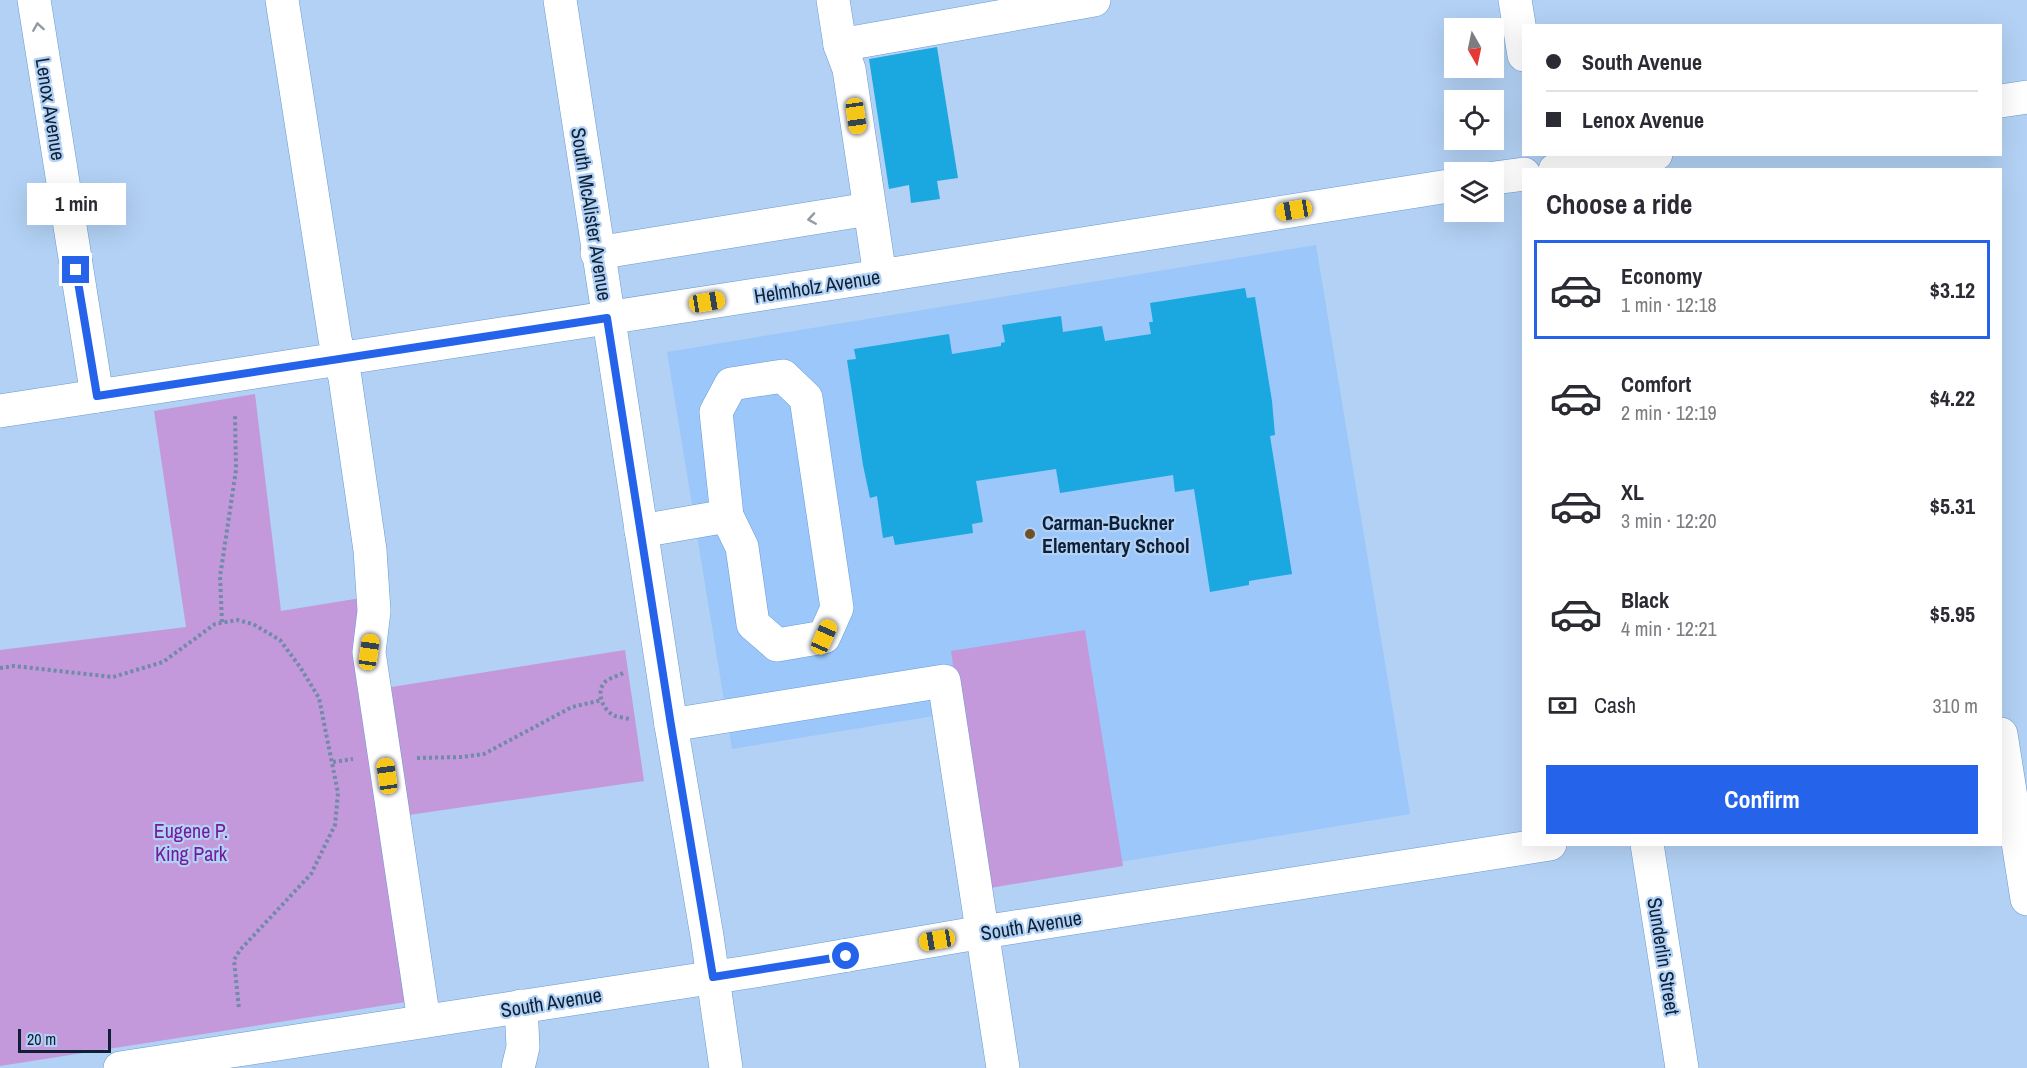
<!DOCTYPE html>
<meta charset="utf-8">
<style>
body{margin:0;font-family:"Archivo Narrow",sans-serif;background:#f2f2f3;color:#2b2b33;height:100vh;display:flex;flex-direction:column;font-size:22px;white-space:nowrap}
*{box-sizing:border-box;margin:0}
p{font-size:20px;color:#7c7c81}
.icon{flex:none;width:33px;height:33px;fill:none;stroke:currentColor;stroke-width:2;stroke-linecap:round;stroke-linejoin:round}
.map{position:relative;flex:1;overflow:hidden}
.sheet{position:absolute;left:1522px;top:168px;width:480px;height:678px;display:flex;flex-direction:column;background:#fff;border-radius:0px;box-shadow:0 6px 24px #0002}
.sheet>*{flex:none}
.top-card{position:absolute;left:1522px;top:24px;width:480px;height:132px;border-radius:0px;box-shadow:0 6px 24px #0002;display:grid;align-content:center;height:132px;padding:0 24px;background:#fff}
.needle{width:39px;rotate:171deg}
.tools{position:absolute;left:1444px;top:18px;display:grid;gap:12px}
.tools a{display:grid;place-items:center;width:60px;height:60px;border-radius:0px;background:#fff;box-shadow:0 6px 24px #0002;font-size:30px}
.scale{position:absolute;left:18px;bottom:15px;width:93px;box-sizing:border-box;padding-left:6px;border:3px solid #0d2036;border-top:0;font-size:16px;line-height:21px;white-space:nowrap;color:#0d2036;-webkit-text-stroke:4px #b2d1f4;paint-order:stroke}
.end{position:absolute;width:27px;height:27px;margin:-14px;border:8px solid #2563eb;background:#fff;box-shadow:0 0 0 3px #fff}
.from{border-radius:50%}
.bubble{position:absolute;height:42px;border-radius:0px;background:#fff;box-shadow:0 6px 24px #0002;font-size:20px;font-weight:700;line-height:42px;text-align:center}
.car{position:absolute;width:18px;height:36px;margin:-18px -9px;border-radius:8px;box-shadow:0 0 4px 2px #0007;background:linear-gradient(#f5c518 24%,#345 0 40%,#f5c518 0 76%,#345 0 86%,#f5c518 0)}
.top-card b{display:flex;align-items:center;gap:21px;height:57px;font-size:22px}
.top-card b+b{border-top:2px solid #e1e1e2}
.top-card i{width:15px;height:15px;background:#2b2b33}
ul{padding:0;list-style:none}
li{display:flex;align-items:center;gap:18px;height:99px;margin:0 12px 9px;padding:0 12px;border:3px solid transparent;border-radius:0px}
li div{flex:1}
li b{display:block;font-size:22px}
li em{font-style:normal;font-weight:700}
li.current{border-color:#2563eb}
li>.icon{width:54px;height:54px;stroke-width:1.5}
h2{padding:0 24px;font-size:27px;line-height:72px}
.pay{display:flex;align-items:center;gap:15px;height:66px;padding:0 24px;font-size:22px}
.pay p{margin-inline-start:auto}
.cta{display:flex;gap:12px;margin-top:auto;padding:12px 24px}
.cta a{flex:1;height:69px;border-radius:0px;background:#2563eb;color:#fff;font-size:24px;font-weight:700;line-height:69px;text-align:center}
.map>svg:first-child{display:block}
.built{fill:#9bc7fb}
.green{fill:#c399db}
.building{fill:#1ba7df}
.lines{fill:none;stroke-linecap:round;stroke-linejoin:round}
.minor-casing{stroke:#699ad2;stroke-width:34}
.path{stroke:#708aa8;stroke-width:4;stroke-dasharray:3 3;stroke-linecap:butt}
.minor{stroke:#fff;stroke-width:33}
.oneway{stroke:#929ba5}
.route{stroke:#2563eb;stroke-width:8}
.poi-dot{fill:#705126;stroke:#b2d1f4;stroke-width:2}
.labels{text-anchor:middle;dominant-baseline:central;stroke-width:4.5;stroke-linejoin:round;paint-order:stroke}
.street-label{font-size:20px;fill:#0d2036;stroke:#b2d1f4}
.poi-label{font-size:20px;font-weight:bold;fill:#0d2036;stroke:#b2d1f4;text-anchor:start}
.park-label{font-size:20px;fill:#76199e;stroke:#b2d1f4}
</style>
<div class="map">
<svg width="2027" height="1068" viewBox="0 0 2027 1068">
<rect width="100%" height="100%" fill="#b2d1f4"/>
<polygon class="built" points="1316,245 1410,814 969,887 940,715 732,749 667,352"/>
<g class="green">
<polygon points="255,394 281,611 361,598 360,692 625,650 644,781 381,819 406,1002 0,1066 0,650 186,627 154,411"/>
<polygon points="1085,630 1123,866 984,889 951,651"/>
</g>
<g class="building">
<polygon points="937,47 958,178 937,181 940,199 911,203 909,185 889,189 869,59"/>
<polygon points="1245,288 1247,298 1255,297 1272,401 1275,435 1270,436 1292,574 1249,581 1249,585 1210,592 1194,489 1175,492 1173,475 1060,493 1056,469 976,481 983,522 972,524 973,533 895,545 893,536 883,538 877,496 870,498 863,465 847,360 856,359 854,349 949,334 952,354 1001,346 1001,343 1005,342 1002,325 1061,316 1063,332 1102,326 1105,341 1151,334 1149,322 1153,322 1150,303"/>
</g>
<g class="lines">
<g class="minor-casing">
<g id="minor">
<polyline points="34,0 97,396"/>
<polyline points="282,0 335,339 345,378 370,550 374,611 369,652 424,1021"/>
<polyline points="560,0 671,725 707,936 726,1068"/>
<polyline points="833,0 840,45 1094,0"/>
<polyline points="1515,0 1524,55"/>
<polyline points="840,45 849,69 880,276"/>
<polyline points="2001,101 2027,97"/>
<polyline points="1555,170 1656,154"/>
<polyline points="1494,178 1524,174"/>
<polyline points="597,253 869,209"/>
<polyline points="0,411 880,276 1455,185"/>
<polyline points="641,531 727,516 742,547 753,624 777,645 824,637 837,608 806,398 783,376 731,384 716,412 727,516"/>
<polyline points="671,725 944,681 1003,1068"/>
<polyline points="2001,734 2027,899"/>
<polyline points="1647,844 1682,1068"/>
<polyline points="120,1068 755,971 983,932 1550,844"/>
<polyline points="518,1068 523,1047 521,1006"/>
</g>
</g>
<g class="path">
<polyline points="222,622 220,577 236,470 235,415"/>
<polyline points="0,668 14,666 113,677 163,662 215,624 237,620 253,624 280,640 300,667 319,698 338,793 335,825 311,874 240,950 234,960 239,1009"/>
<path d="M623,673c-5,3 -14,5 -18,9 -10,10 -2,29 10,34 4,1 10,2 14,3"/>
<polyline points="417,758 462,757 484,754 572,707 602,700"/>
<polyline points="333,762 353,759"/>
</g>
<use href="#minor" class="minor"/>
</g>
<defs><path id="oneway-chevron" d="M-2-3.5L2.5 0L-2 3.5" fill="none" stroke-width="1.6" stroke-linecap="round" stroke-linejoin="round" transform="scale(1.5)"/></defs>
<g class="oneway">
<use href="#oneway-chevron" transform="translate(38 27) rotate(-99)"/>
<use href="#oneway-chevron" transform="translate(812 219) rotate(171)"/>
</g>
<g class="lines">
<polyline class="route" points="76,270 97,396 607,318 671,725 713,977 846,956"/>
</g>
<circle class="poi-dot" cx="1030" cy="534" r="6"/>
<g class="labels">
<g class="street-label">
<text transform="translate(51 109) rotate(81)">Lenox Avenue</text>
<text transform="translate(592 214) rotate(81)">South McAlister Avenue</text>
<text transform="translate(817 286) rotate(-9)">Helmholz Avenue</text>
<text transform="translate(1031 925) rotate(-9)">South Avenue</text>
<text transform="translate(1664 956) rotate(81)">Sunderlin Street</text>
<text transform="translate(551 1002) rotate(-9)">South Avenue</text>
</g>
<g class="poi-label">
<text x="1042" y="522">Carman-Buckner<tspan x="1042" dy="23">Elementary School</tspan></text>
</g>
<g class="park-label">
<text x="191" y="830">Eugene P.<tspan x="191" dy="23">King Park</tspan></text>
</g>
</g>
</svg>
<div class="tools">
<a><svg class="needle" viewBox="-14 -14 28 28"><path d="M0-13l5 13h-10z" fill="#e53935"/><path d="M0 13l5-13h-10z" fill="#7c7c81"/></svg></a>
<a><svg class="icon" aria-label="locate" viewBox="0 0 24 24"><circle cx="12" cy="12" r="6"/><path d="M12 2v4M12 18v4M2 12h4M18 12h4"/></svg></a>
<a><svg class="icon" aria-label="layers" viewBox="0 0 24 24"><path d="M12 4l9 5-9 5-9-5zM3 14l9 5 9-5"/></svg></a>
</div>
<div class="scale">20 m</div>
<i class="end from" style="left:846px;top:956px"></i>
<i class="end" style="left:76px;top:270px"></i>
<div class="bubble" style="left:27px;top:183px;width:99px">1 min</div>
<i class="car" style="left:856px;top:116px;rotate:172deg"></i>
<i class="car" style="left:1294px;top:210px;rotate:261deg"></i>
<i class="car" style="left:707px;top:302px;rotate:81deg"></i>
<i class="car" style="left:824px;top:637px;rotate:24deg"></i>
<i class="car" style="left:369px;top:652px;rotate:8deg"></i>
<i class="car" style="left:387px;top:776px;rotate:352deg"></i>
<i class="car" style="left:937px;top:940px;rotate:260deg"></i>
<div class="top-card">
<b><i class="from"></i>South Avenue</b>
<b><i></i>Lenox Avenue</b>
</div>
<section class="sheet">
<h2>Choose a ride</h2>
<ul>
<li class="current"><svg class="icon" aria-label="car" viewBox="0 0 24 24"><path d="M5 17H2v-5l4-1 3-4h7l3 4 3 1v5h-3M9 17h6M6 11h13"/><circle cx="7" cy="17" r="2"/><circle cx="17" cy="17" r="2"/></svg><div><b>Economy</b><p>1 min · 12:18</p></div><em>$3.12</em></li>
<li><svg class="icon" aria-label="car" viewBox="0 0 24 24"><path d="M5 17H2v-5l4-1 3-4h7l3 4 3 1v5h-3M9 17h6M6 11h13"/><circle cx="7" cy="17" r="2"/><circle cx="17" cy="17" r="2"/></svg><div><b>Comfort</b><p>2 min · 12:19</p></div><em>$4.22</em></li>
<li><svg class="icon" aria-label="car" viewBox="0 0 24 24"><path d="M5 17H2v-5l4-1 3-4h7l3 4 3 1v5h-3M9 17h6M6 11h13"/><circle cx="7" cy="17" r="2"/><circle cx="17" cy="17" r="2"/></svg><div><b>XL</b><p>3 min · 12:20</p></div><em>$5.31</em></li>
<li><svg class="icon" aria-label="car" viewBox="0 0 24 24"><path d="M5 17H2v-5l4-1 3-4h7l3 4 3 1v5h-3M9 17h6M6 11h13"/><circle cx="7" cy="17" r="2"/><circle cx="17" cy="17" r="2"/></svg><div><b>Black</b><p>4 min · 12:21</p></div><em>$5.95</em></li>
</ul>
<div class="pay"><svg class="icon" aria-label="cash" viewBox="0 0 24 24"><path d="M3 7h18v10H3z"/><circle cx="12" cy="12" r="2"/></svg>Cash<p>310 m</p></div>
<div class="cta"><a>Confirm</a></div>
</section>
</div>
